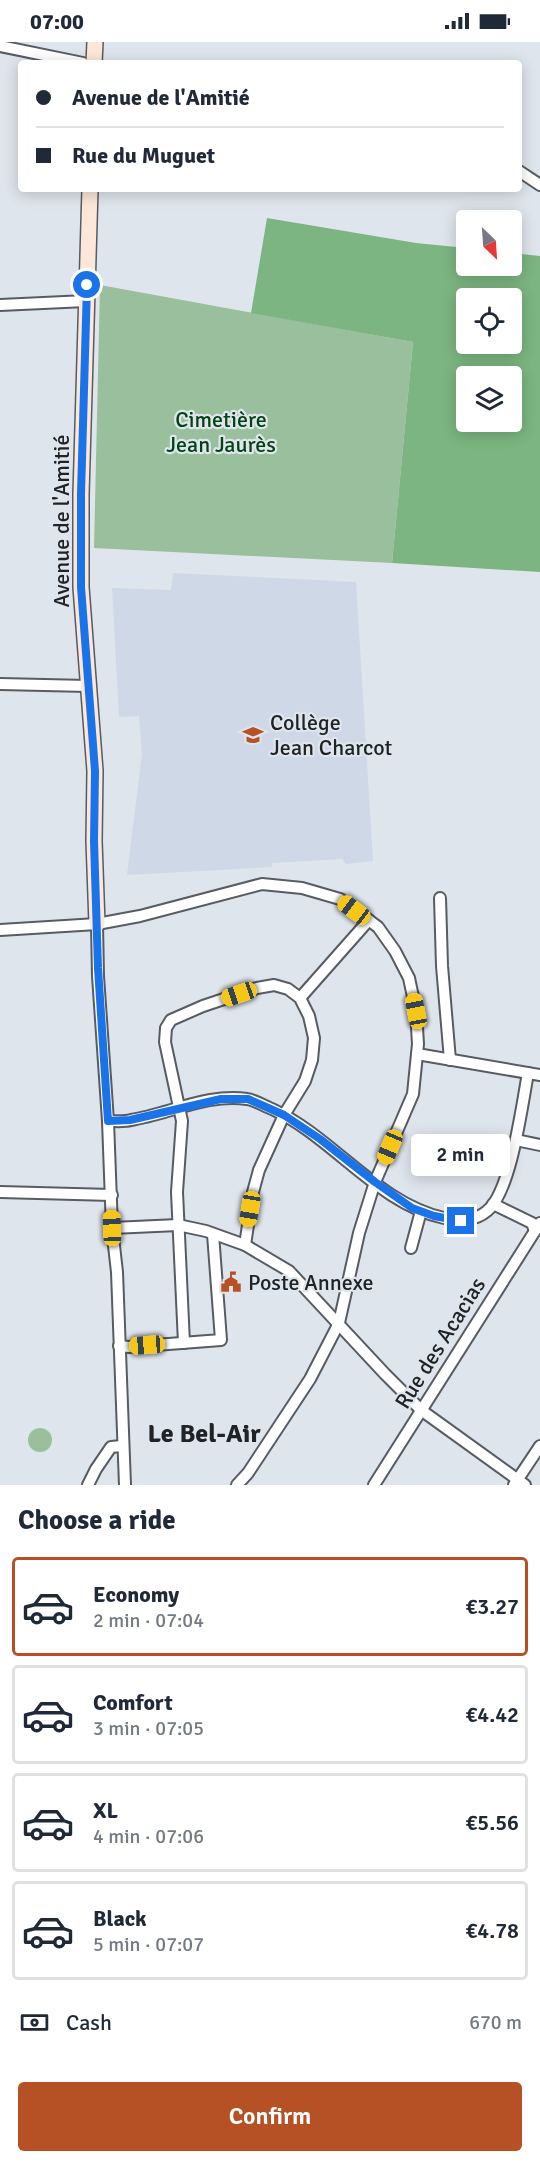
<!DOCTYPE html>
<meta charset="utf-8">
<style>
body{margin:0;font-family:Signika,sans-serif;background:#f2f2f3;color:#1f2937;height:100vh;display:flex;flex-direction:column;font-size:22px;white-space:nowrap}
*{box-sizing:border-box;margin:0}
p{font-size:20px;color:#747a83}
.icon{flex:none;width:33px;height:33px;fill:none;stroke:currentColor;stroke-width:2;stroke-linecap:round;stroke-linejoin:round}
.map{position:relative;height:1443px;overflow:hidden}
.side{display:flex;flex-direction:column;background:#fff;flex:1}
.side>*{flex:none}
.banner{position:absolute;left:18px;top:18px;width:504px;height:132px;border-radius:6px;box-shadow:0 3px 15px #0003;display:grid;align-content:center;height:132px;padding:0 18px;background:#fff}
.needle{width:39px;rotate:155deg}
.buttons{position:absolute;left:456px;top:168px;display:grid;gap:12px}
.buttons a{display:grid;place-items:center;width:66px;height:66px;border-radius:6px;background:#fff;box-shadow:0 3px 15px #0003;font-size:30px}
.end{position:absolute;width:27px;height:27px;margin:-14px;border:8px solid #1a73e8;background:#fff;box-shadow:0 0 0 3px #fff}
.from{border-radius:50%}
.bubble{position:absolute;height:42px;border-radius:6px;background:#fff;box-shadow:0 3px 15px #0003;font-size:20px;font-weight:600;line-height:42px;text-align:center}
.car{position:absolute;width:18px;height:36px;margin:-18px -9px;border-radius:8px;box-shadow:0 0 4px 2px #0007;background:linear-gradient(#f5c518 24%,#345 0 40%,#f5c518 0 76%,#345 0 86%,#f5c518 0)}
.banner b{display:flex;align-items:center;gap:21px;height:57px;font-size:22px}
.banner b+b{border-top:2px solid #e0e1e3}
.banner i{width:15px;height:15px;background:#1f2937}
ul{padding:0;list-style:none}
li{display:flex;align-items:center;gap:18px;height:99px;margin:0 12px 9px;padding:0 6px;border:3px solid #e0e1e3;border-radius:6px}
li div{flex:1}
li b{display:block;font-size:22px}
li em{font-style:normal;font-weight:600}
li.on{border-color:#b65025}
li>.icon{width:54px;height:54px;stroke-width:1.5}
h2{padding:0 18px;font-size:27px;line-height:72px}
.pay{display:flex;align-items:center;gap:15px;height:66px;padding:0 18px;font-size:22px}
.pay p{margin-inline-start:auto}
.action{display:flex;gap:12px;margin-top:auto;padding:12px 18px}
.action a{flex:1;height:69px;border-radius:6px;background:#b65025;color:#fff;font-size:24px;font-weight:600;line-height:69px;text-align:center}
.status{display:flex;justify-content:space-between;align-items:center;height:42px;padding:0 30px;background:#fff;direction:ltr}
.status svg{height:16px;fill:currentColor}
.map>svg:first-child{display:block}
.built{fill:#ced8e6}
.green{fill:#9abf9c}
.forest{fill:#7cb581;fill-rule:evenodd}
.lines{fill:none;stroke-linecap:round;stroke-linejoin:round}
.street-casing{stroke:#575b62;stroke-width:14}
.secondary-casing{stroke:#575b62;stroke-width:18}
.street{stroke:#fff;stroke-width:10}
.secondary{stroke:#fce7d9;stroke-width:15}
.route{stroke:#1a73e8;stroke-width:8}
.labels{text-anchor:middle;dominant-baseline:central;stroke-width:4.5;stroke-linejoin:round;paint-order:stroke}
.park-label{font-size:22px;fill:#004413;stroke:#dfe5ec}
.street-label{font-size:22px;fill:#202225;stroke:#dfe5ec}
.poi-label{font-size:22px;fill:#202225;stroke:#dfe5ec;text-anchor:start}
.quarter-label{font-size:26px;font-weight:bold;fill:#202225;stroke:#dfe5ec}
</style>
<div class="status"><b>07:00</b><svg viewBox="0 0 49 12"><path d="M0 12V9h3v3zM5 12V6h3v6zM10 12V3h3v9zM15 12V0h3v12zM26 1h20v11H26zM47 4h2v5h-2z"/></svg></div>
<div class="map">
<svg width="540" height="1443" viewBox="0 0 540 1443">
<rect width="100%" height="100%" fill="#dfe5ec"/>
<polygon class="built" points="173,531 356,540 373,819 346,822 342,817 272,821 272,825 127,833 142,712 139,674 119,675 112,546 171,548"/>
<g class="green">
<polygon points="100,243 413,300 392,521 94,506"/>
<circle cx="40" cy="1398" r="12"/>
</g>
<path class="forest" d="M267,176l149,25 50,5v18h46v-13l28,3v316l-148,-9 21,-221 -162,-29zM466,256h46v46h-46zM466,334h46v46h-46z"/>
<g class="lines">
<g class="street-casing">
<g id="street">
<polyline points="0,4 83,21"/>
<polyline points="519,129 540,143"/>
<polyline points="0,263 86,259"/>
<polyline points="0,642 88,644"/>
<polyline points="440,856 442,924 450,1018"/>
<polyline points="97,882 98,934 108,1079 112,1186 117,1230 125,1443"/>
<polyline points="0,888 97,882 140,874 262,842 302,846 340,857 378,885 395,909 409,936 416,969 418,1002 413,1052 375,1140 359,1191 339,1281 310,1337 248,1431 237,1443"/>
<polyline points="300,956 369,878"/>
<polyline points="417,1012 540,1033"/>
<path d="M108,1079c8,0 16,1 23,-1 38,-6 77,-27 116,-21 8,1 17,7 25,10 61,28 106,95 172,109 15,3 30,4 43,-7 24,-19 35,-106 41,-138"/>
<polyline points="516,1098 540,1103"/>
<polyline points="0,1150 112,1153"/>
<polyline points="493,1162 532,1181 535,1189"/>
<polyline points="112,1186 178,1183 206,1189 245,1203 289,1229 385,1332 421,1368 525,1443"/>
<polyline points="411,1206 421,1169"/>
<polyline points="184,1301 177,1150 182,1079 165,1000 166,986 171,978 203,964 257,946 274,943 288,947 300,956 309,974 314,996 312,1018 305,1039 284,1073 259,1128 253,1150 245,1203"/>
<polyline points="119,1304 129,1305 221,1298 213,1192"/>
<polyline points="88,1443 96,1427 111,1405 122,1404"/>
<polyline points="374,1443 540,1181"/>
<polyline points="514,1443 540,1404"/>
</g>
</g>
<g class="secondary-casing">
<g id="secondary">
<polyline points="94,21 95,0"/>
<polyline points="90,147 81,452 81,545 95,729 94,799 97,882"/>
</g>
</g>
<use href="#street" class="street"/>
<use href="#secondary" class="secondary"/>
</g>
<g class="lines">
<polyline class="route" points="87,243 81,452 81,545 95,729 94,799 98,926 108,1079 130,1078 221,1057 248,1057 284,1073 320,1097 375,1140 412,1166 434,1174 461,1179"/>
</g>
<defs>
<g id="school-bare" transform="scale(1.62)"><path d="M0-5L7-2L0 1L-7-2ZM-4 1L0 2.5L4 1V4Q0 6-4 4Z" fill="#b65025" stroke="#dfe5ec" stroke-width="2.5" paint-order="stroke"/></g>
<g id="civic-bare" transform="scale(1.62)"><path d="M-.6-6.5H3V-4.5H.6V-3L4-1V1h2V6H-6V1h2V-1L-.6-3ZM-1.2 2.5V6h2.4V2.5Z" fill="#b65025" stroke="#dfe5ec" stroke-width="2.5" paint-order="stroke"/></g>
</defs>
<g fill-rule="evenodd">
<use href="#school-bare" x="253" y="693"/>
<use href="#civic-bare" x="231" y="1240"/>
</g>
<g class="labels">
<g class="park-label">
<text x="221" y="377">Cimetière<tspan x="221" dy="25">Jean Jaurès</tspan></text>
</g>
<g class="street-label">
<text transform="translate(61 479) rotate(-90)">Avenue de l'Amitié</text>
<text transform="translate(440 1301) rotate(-58)">Rue des Acacias</text>
</g>
<g class="poi-label">
<text x="270" y="680">Collège<tspan x="270" dy="25">Jean Charcot</tspan></text>
<text x="248" y="1240">Poste Annexe</text>
</g>
<g class="quarter-label">
<text x="204" y="1392">Le Bel-Air</text>
</g>
</g>
</svg>
<div class="buttons">
<a><svg class="needle" viewBox="-14 -14 28 28"><path d="M0-13l5 13h-10z" fill="#e53935"/><path d="M0 13l5-13h-10z" fill="#747a83"/></svg></a>
<a><svg class="icon" aria-label="locate" viewBox="0 0 24 24"><circle cx="12" cy="12" r="6"/><path d="M12 2v4M12 18v4M2 12h4M18 12h4"/></svg></a>
<a><svg class="icon" aria-label="layers" viewBox="0 0 24 24"><path d="M12 4l9 5-9 5-9-5zM3 14l9 5 9-5"/></svg></a>
</div>
<i class="end from" style="left:87px;top:243px"></i>
<i class="end" style="left:461px;top:1179px"></i>
<div class="bubble" style="left:411px;top:1092px;width:99px">2 min</div>
<i class="car" style="left:354px;top:868px;rotate:307deg"></i>
<i class="car" style="left:239px;top:952px;rotate:251deg"></i>
<i class="car" style="left:416px;top:969px;rotate:349deg"></i>
<i class="car" style="left:390px;top:1105px;rotate:203deg"></i>
<i class="car" style="left:250px;top:1167px;rotate:189deg"></i>
<i class="car" style="left:112px;top:1186px;rotate:358deg"></i>
<i class="car" style="left:147px;top:1303px;rotate:266deg"></i>
<div class="banner">
<b><i class="from"></i>Avenue de l'Amitié</b>
<b><i></i>Rue du Muguet</b>
</div>
</div>
<section class="side">
<h2>Choose a ride</h2>
<ul>
<li class="on"><svg class="icon" aria-label="car" viewBox="0 0 24 24"><path d="M5 17H2v-5l4-1 3-4h7l3 4 3 1v5h-3M9 17h6M6 11h13"/><circle cx="7" cy="17" r="2"/><circle cx="17" cy="17" r="2"/></svg><div><b>Economy</b><p>2 min · 07:04</p></div><em>€3.27</em></li>
<li><svg class="icon" aria-label="car" viewBox="0 0 24 24"><path d="M5 17H2v-5l4-1 3-4h7l3 4 3 1v5h-3M9 17h6M6 11h13"/><circle cx="7" cy="17" r="2"/><circle cx="17" cy="17" r="2"/></svg><div><b>Comfort</b><p>3 min · 07:05</p></div><em>€4.42</em></li>
<li><svg class="icon" aria-label="car" viewBox="0 0 24 24"><path d="M5 17H2v-5l4-1 3-4h7l3 4 3 1v5h-3M9 17h6M6 11h13"/><circle cx="7" cy="17" r="2"/><circle cx="17" cy="17" r="2"/></svg><div><b>XL</b><p>4 min · 07:06</p></div><em>€5.56</em></li>
<li><svg class="icon" aria-label="car" viewBox="0 0 24 24"><path d="M5 17H2v-5l4-1 3-4h7l3 4 3 1v5h-3M9 17h6M6 11h13"/><circle cx="7" cy="17" r="2"/><circle cx="17" cy="17" r="2"/></svg><div><b>Black</b><p>5 min · 07:07</p></div><em>€4.78</em></li>
</ul>
<div class="pay"><svg class="icon" aria-label="cash" viewBox="0 0 24 24"><path d="M3 7h18v10H3z"/><circle cx="12" cy="12" r="2"/></svg>Cash<p>670 m</p></div>
<div class="action"><a>Confirm</a></div>
</section>
